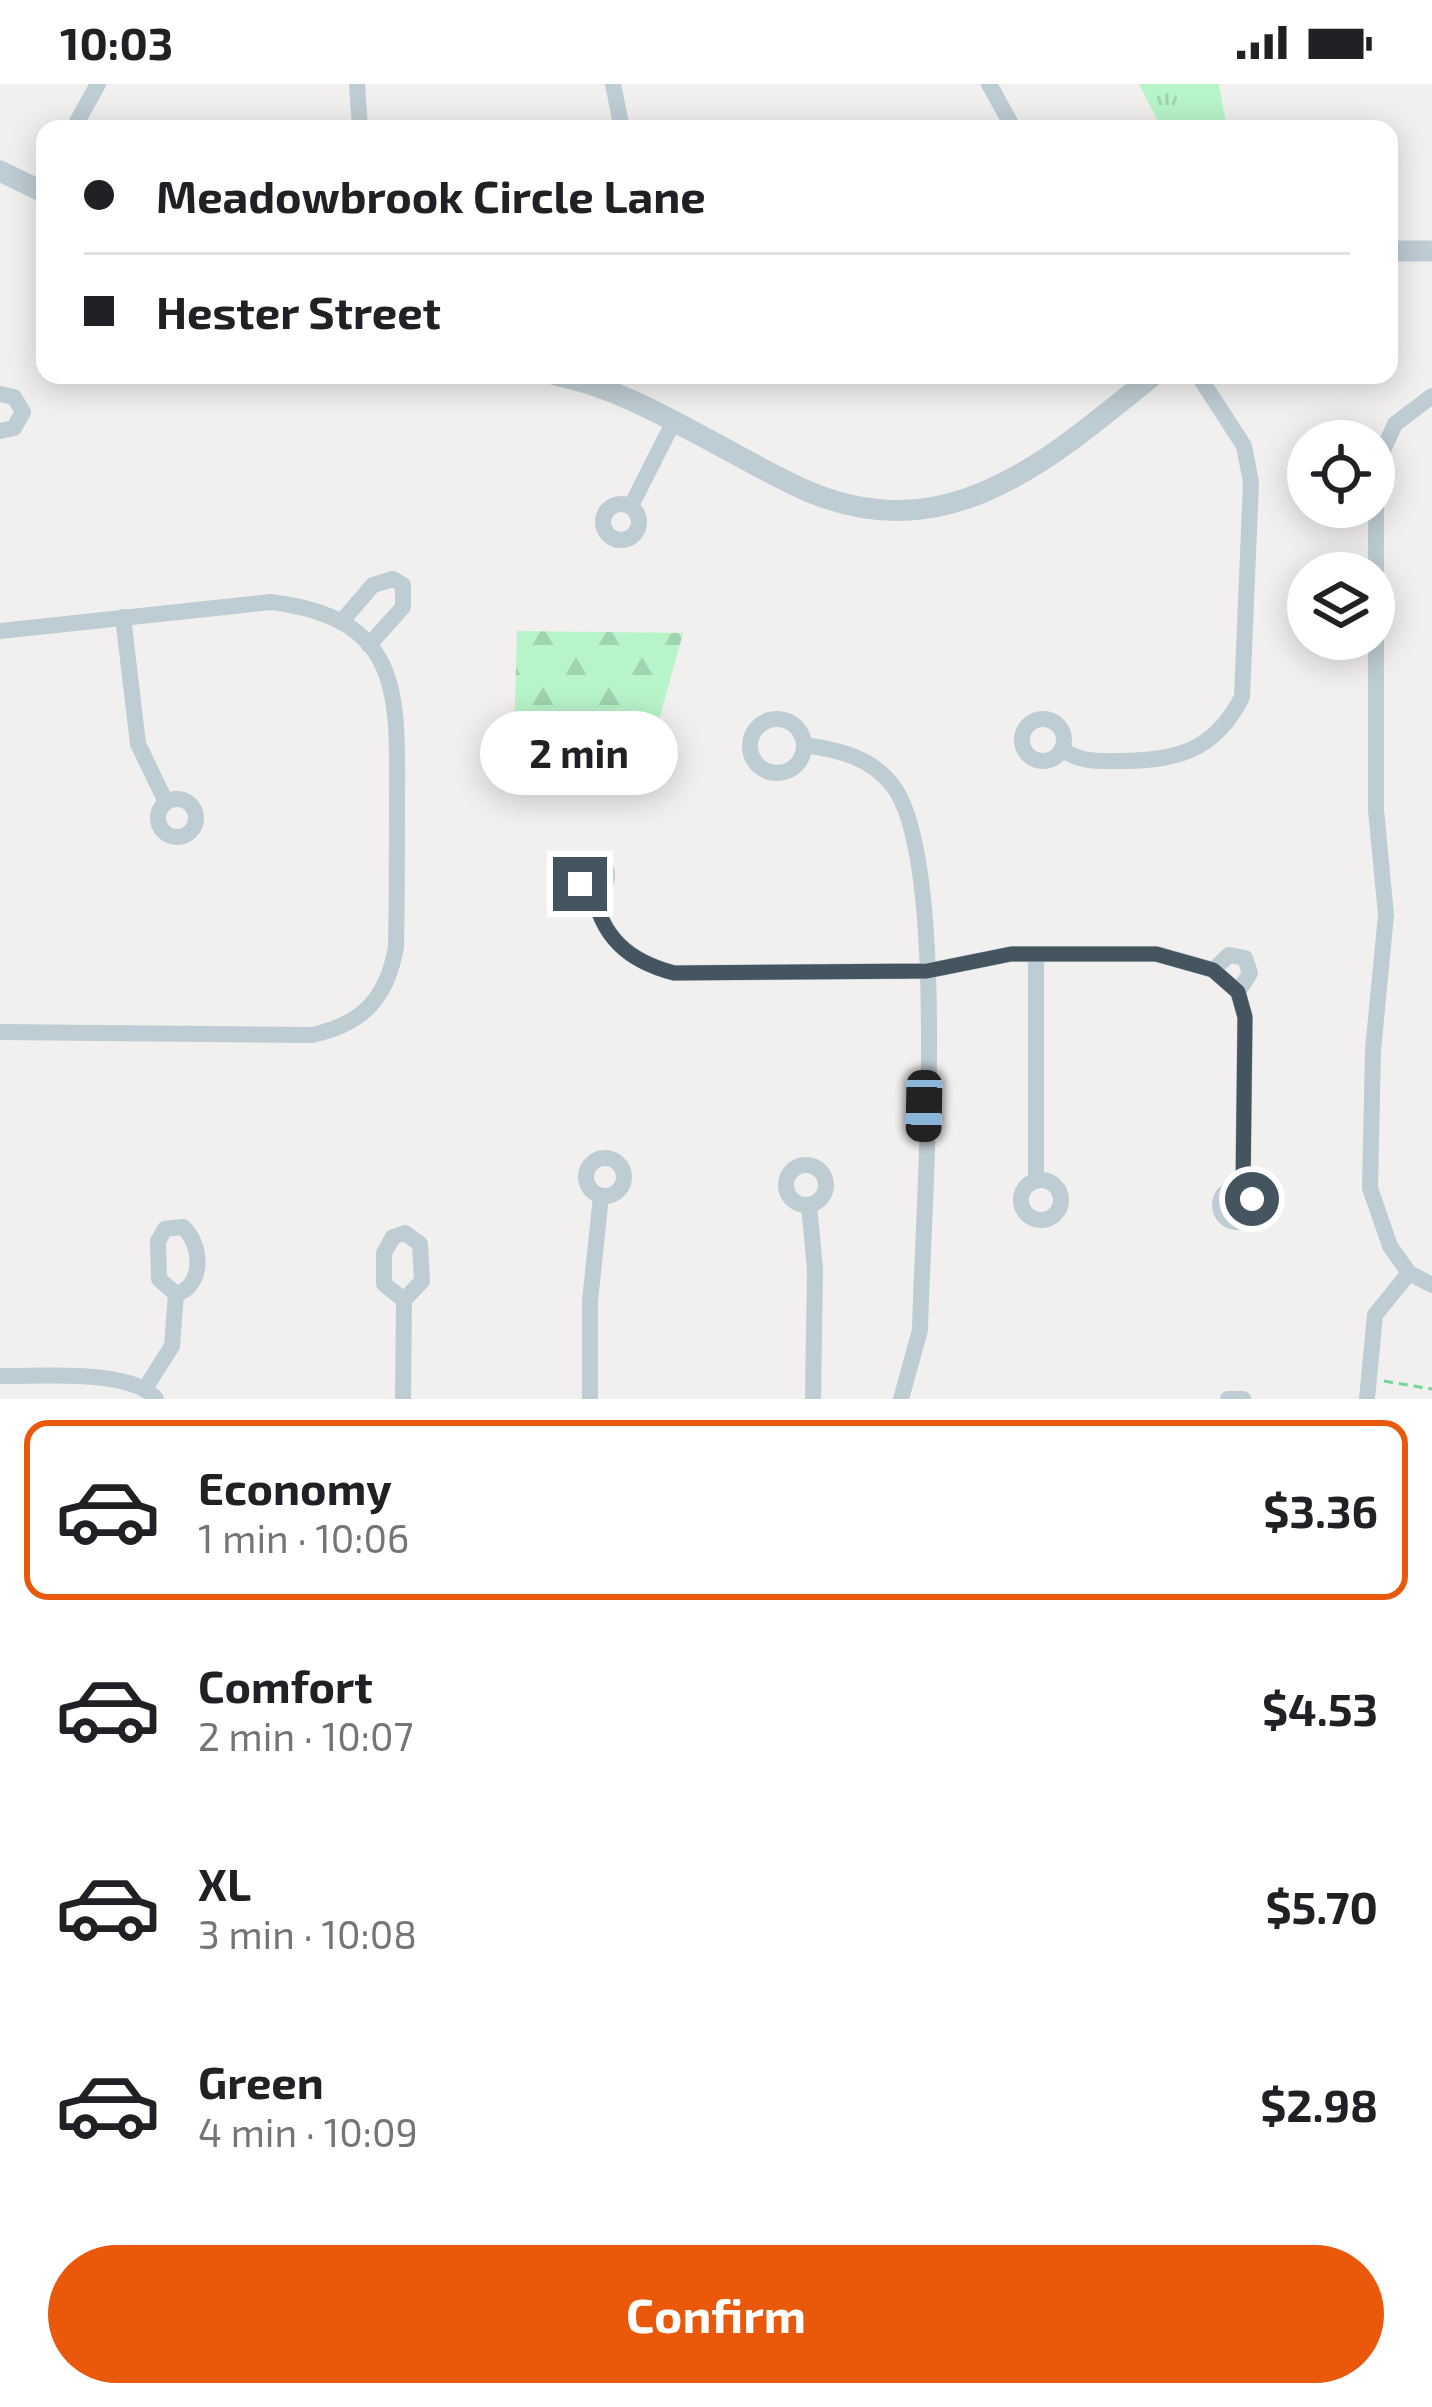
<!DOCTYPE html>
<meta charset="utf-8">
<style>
body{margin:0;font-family:"Exo 2",sans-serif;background:#f2f2f2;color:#202124;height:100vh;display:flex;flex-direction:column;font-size:45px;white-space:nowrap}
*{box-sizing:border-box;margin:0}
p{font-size:39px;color:#757577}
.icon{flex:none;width:66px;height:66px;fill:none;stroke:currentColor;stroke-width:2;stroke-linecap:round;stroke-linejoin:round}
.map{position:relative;height:1315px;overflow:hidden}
.details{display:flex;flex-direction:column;background:#fff;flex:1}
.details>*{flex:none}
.guide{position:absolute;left:36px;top:36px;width:1362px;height:264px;border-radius:24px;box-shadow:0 6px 30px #0003;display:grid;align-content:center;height:264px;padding:0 48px;background:#fff}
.tools{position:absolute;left:1287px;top:336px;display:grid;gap:24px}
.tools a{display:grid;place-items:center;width:108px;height:108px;border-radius:50%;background:#fff;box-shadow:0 6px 30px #0003;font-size:60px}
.end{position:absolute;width:54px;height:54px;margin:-27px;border:15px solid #45555f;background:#fff;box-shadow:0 0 0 6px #fff}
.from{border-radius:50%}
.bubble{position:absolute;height:84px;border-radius:42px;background:#fff;box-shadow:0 6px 30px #0003;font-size:39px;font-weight:700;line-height:84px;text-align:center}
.car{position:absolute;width:36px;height:72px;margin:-36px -18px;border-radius:15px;box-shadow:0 0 9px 3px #0007;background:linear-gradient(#222 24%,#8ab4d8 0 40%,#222 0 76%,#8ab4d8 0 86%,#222 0)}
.guide b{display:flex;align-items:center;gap:42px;height:114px;font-size:45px}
.guide b+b{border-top:3px solid #e0e0e0}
.guide i{width:30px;height:30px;background:#202124}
ul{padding:21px 0 0;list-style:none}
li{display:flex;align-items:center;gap:36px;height:180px;margin:0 24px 18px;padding:0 24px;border:6px solid transparent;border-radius:24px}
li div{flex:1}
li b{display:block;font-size:45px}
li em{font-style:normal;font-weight:700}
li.selected{border-color:#ea580c}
li>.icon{width:108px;height:108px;stroke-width:1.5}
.primary-button{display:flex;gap:24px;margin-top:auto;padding:24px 48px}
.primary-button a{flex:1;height:138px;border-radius:72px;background:#ea580c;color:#fff;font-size:48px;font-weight:700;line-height:138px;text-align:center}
.status{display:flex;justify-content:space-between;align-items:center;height:84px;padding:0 60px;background:#fff;direction:ltr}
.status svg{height:33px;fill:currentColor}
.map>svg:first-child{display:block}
.grass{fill:url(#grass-tufts)}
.forest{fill:url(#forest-firs)}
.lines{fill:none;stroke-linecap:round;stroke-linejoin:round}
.path{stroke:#6cd796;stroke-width:3;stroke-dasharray:9 6;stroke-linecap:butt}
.minor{stroke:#beccd3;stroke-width:16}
.tertiary{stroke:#beccd3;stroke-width:21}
.route{stroke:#45555f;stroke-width:15}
</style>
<div class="status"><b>10:03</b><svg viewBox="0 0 49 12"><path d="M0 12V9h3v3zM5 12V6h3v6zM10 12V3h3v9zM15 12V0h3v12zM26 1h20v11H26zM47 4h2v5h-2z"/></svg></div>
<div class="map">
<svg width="1432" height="1315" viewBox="0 0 1432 1315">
<defs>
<pattern id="grass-tufts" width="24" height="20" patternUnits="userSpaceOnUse" patternTransform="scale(3)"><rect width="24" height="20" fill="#b8f4c9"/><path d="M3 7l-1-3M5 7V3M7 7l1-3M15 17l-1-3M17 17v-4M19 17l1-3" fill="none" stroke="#a0d3af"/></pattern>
<pattern id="forest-firs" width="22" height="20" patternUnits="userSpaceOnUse" patternTransform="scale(3)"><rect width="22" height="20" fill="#b8f4c9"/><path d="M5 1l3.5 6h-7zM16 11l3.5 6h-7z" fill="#a0d3af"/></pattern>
</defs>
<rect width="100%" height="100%" fill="#f2efef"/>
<polygon class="grass" points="1139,0 1219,0 1227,45 1162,45"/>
<polygon class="forest" points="517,547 683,549 645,687 513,688"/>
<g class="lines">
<polyline class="path" points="1384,1297 1432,1305"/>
<g class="minor">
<polyline points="357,0 360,45"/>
<polyline points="613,0 622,45"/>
<polyline points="989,0 1014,45"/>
<polyline points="73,45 98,0"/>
<polyline points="0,310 14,313 23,328 14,344 0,347"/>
<polyline points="1379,380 1384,404 1376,412 1376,726 1386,831 1373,966 1370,1104 1390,1162 1409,1189 1432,1201"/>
<polyline points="1375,384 1395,340 1432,312"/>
<circle cx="621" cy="438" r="18"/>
<polyline points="631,422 674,337"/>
<polyline points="123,533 138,660 165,716"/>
<polyline points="342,537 373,501 393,495 403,501 403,523 369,561"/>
<path d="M0,547l271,-29c129,16 127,88 126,196 0,49 0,99 -1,149 -9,51 -33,77 -84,88l-312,-3"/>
<circle cx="777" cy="662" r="27"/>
<circle cx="1043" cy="656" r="21"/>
<path d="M805,661c34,5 66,12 88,41 58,77 29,435 27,544l-19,69"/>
<path d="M1062,665c16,13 35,12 55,12 59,0 97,-9 125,-64l9,-215 -7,-36 -46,-71"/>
<circle cx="177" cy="734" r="19"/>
<circle cx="592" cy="791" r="15"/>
<path d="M593,806c8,47 36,71 81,83l253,-2 84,-17h146l56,16 25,22 7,25 -2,171"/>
<polyline points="1036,870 1036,1097"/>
<polyline points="1213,886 1229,871 1245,874 1250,889 1238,908"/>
<circle cx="605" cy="1093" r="19"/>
<circle cx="806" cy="1101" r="20"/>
<circle cx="1041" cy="1116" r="20"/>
<circle cx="1237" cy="1121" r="17"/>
<polyline points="809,1121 815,1185 813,1315"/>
<path d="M183,1143c20,18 21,59 -7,67l-17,-15 -1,-38 7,-12z"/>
<polygon points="405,1149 420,1160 422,1197 404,1216 384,1200 384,1169 393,1153"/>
<path d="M0,1292c39,1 132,-8 156,23"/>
<polyline points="146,1303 172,1262 176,1210"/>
<polyline points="403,1315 404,1216"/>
<polyline points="590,1315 590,1217 601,1112"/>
<polyline points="1228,1315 1243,1315"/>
<polyline points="1367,1315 1375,1231 1409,1189"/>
</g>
<g class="tertiary">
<polyline points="0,87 45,109"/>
<polyline points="1389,167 1432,167"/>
<path d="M555,291c61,12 113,43 167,72 30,16 59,33 90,46 140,57 241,-37 342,-118"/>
</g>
</g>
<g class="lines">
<path class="route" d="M580,800l13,6c8,47 35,71 81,83l253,-2 84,-17h145l57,16 25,22 7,25 -2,170 9,12"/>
</g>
</svg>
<div class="tools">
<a><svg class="icon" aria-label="locate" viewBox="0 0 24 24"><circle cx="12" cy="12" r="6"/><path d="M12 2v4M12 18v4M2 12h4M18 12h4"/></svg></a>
<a><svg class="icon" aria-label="layers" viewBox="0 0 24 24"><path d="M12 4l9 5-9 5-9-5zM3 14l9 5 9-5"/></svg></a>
</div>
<i class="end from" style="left:1252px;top:1115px"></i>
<i class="end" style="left:580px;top:800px"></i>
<div class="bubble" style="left:480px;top:627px;width:198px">2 min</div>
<i class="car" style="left:924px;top:1022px;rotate:181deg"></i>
<div class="guide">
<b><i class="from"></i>Meadowbrook Circle Lane</b>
<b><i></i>Hester Street</b>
</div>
</div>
<section class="details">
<ul>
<li class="selected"><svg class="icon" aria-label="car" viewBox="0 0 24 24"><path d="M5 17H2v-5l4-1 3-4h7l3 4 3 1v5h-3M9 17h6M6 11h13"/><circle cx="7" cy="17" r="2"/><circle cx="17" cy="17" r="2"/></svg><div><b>Economy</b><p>1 min · 10:06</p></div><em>$3.36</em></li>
<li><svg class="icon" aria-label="car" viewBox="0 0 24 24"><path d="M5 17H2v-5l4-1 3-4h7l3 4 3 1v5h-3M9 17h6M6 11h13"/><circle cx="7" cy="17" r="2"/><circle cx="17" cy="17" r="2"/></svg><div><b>Comfort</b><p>2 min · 10:07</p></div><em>$4.53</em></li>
<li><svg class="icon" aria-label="car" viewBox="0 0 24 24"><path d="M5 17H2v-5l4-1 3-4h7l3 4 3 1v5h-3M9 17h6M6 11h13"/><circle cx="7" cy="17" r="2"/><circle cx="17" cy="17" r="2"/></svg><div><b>XL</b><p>3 min · 10:08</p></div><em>$5.70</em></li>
<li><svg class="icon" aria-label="car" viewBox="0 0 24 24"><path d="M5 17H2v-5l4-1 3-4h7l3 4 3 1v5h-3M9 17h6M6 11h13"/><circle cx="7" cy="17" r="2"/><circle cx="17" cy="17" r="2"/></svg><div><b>Green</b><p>4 min · 10:09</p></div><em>$2.98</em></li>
</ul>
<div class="primary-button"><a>Confirm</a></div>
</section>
